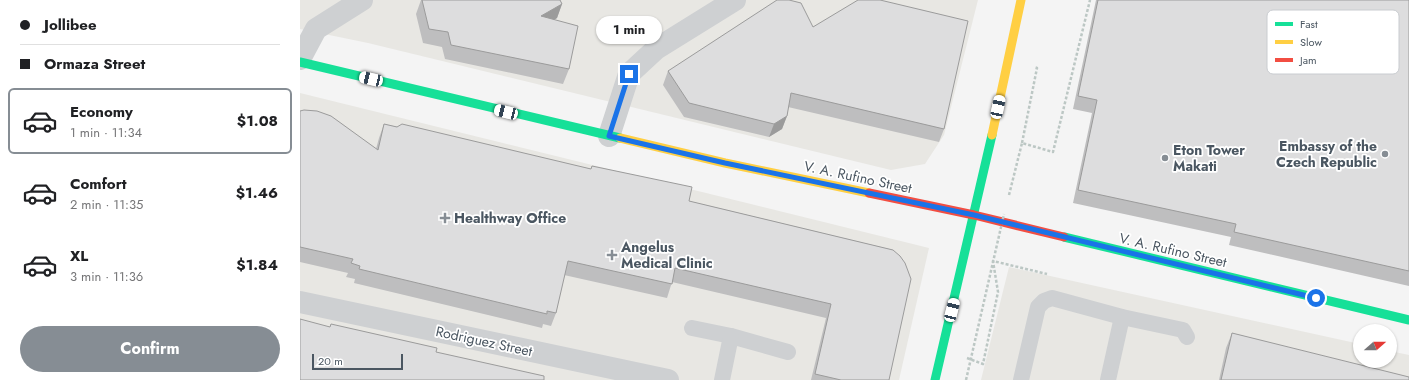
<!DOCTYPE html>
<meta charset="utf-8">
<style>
body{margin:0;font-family:Jost,sans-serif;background:#f6f6f6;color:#202124;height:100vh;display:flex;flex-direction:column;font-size:15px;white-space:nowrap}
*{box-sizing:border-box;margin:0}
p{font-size:13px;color:#757577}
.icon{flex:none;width:22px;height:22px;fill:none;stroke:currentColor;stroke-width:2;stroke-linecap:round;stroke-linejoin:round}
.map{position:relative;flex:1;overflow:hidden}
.drawer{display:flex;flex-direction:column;background:#fff;width:300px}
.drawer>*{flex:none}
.guide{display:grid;align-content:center;height:88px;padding:0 20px;background:#fff}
.needle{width:26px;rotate:69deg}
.controls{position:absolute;left:1053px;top:324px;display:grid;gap:8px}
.controls a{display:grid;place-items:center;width:44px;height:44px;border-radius:50%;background:#fff;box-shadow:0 1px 3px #0004;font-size:20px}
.scale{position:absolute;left:12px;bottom:10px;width:91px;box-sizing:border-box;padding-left:4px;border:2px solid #4a5661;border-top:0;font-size:11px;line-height:14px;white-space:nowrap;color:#4a5661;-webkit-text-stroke:3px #fff;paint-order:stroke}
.end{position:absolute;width:18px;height:18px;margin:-9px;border:5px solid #1a73e8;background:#fff;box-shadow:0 0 0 2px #fff}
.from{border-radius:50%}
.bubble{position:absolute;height:28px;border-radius:14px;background:#fff;box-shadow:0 1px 3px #0004;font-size:13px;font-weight:700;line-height:28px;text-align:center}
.car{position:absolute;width:12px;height:24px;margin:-12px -6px;border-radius:5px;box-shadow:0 0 3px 1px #0007;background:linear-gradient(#fff 24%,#345 0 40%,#fff 0 76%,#345 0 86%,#fff 0)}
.guide b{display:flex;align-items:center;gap:14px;height:38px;font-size:15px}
.guide b+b{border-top:1px solid #e0e0e0}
.guide i{width:10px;height:10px;background:#202124}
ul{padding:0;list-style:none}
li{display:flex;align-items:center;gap:12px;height:66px;margin:0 8px 6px;padding:0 12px;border:2px solid transparent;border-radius:6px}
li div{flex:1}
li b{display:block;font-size:15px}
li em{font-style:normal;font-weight:700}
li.current{border-color:#868d94}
li>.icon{width:36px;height:36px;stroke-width:1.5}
.cta{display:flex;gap:8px;margin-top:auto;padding:8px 20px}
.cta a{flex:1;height:46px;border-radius:24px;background:#868d94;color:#fff;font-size:16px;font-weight:700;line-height:46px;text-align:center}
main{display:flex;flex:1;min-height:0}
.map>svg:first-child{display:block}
.commercial{fill:#e8e7e3}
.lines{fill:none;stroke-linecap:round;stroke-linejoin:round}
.path{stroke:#bcc7c4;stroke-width:2.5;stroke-dasharray:3 2;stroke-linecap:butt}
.lane{stroke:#ced0d2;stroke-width:16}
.street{stroke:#ced0d2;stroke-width:22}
.fast{stroke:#16e098;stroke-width:9}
.slow{stroke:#ffcf43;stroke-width:9}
.jam{stroke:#f24e42;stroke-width:9}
.path-bridge{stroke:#bcc7c4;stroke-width:2.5;stroke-dasharray:3 2;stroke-linecap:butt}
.wall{fill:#bebebf}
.shaded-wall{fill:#9b9b9b}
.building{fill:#ddddde;stroke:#9b9b9b}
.route{stroke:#1a73e8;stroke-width:5}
.poi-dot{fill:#868d94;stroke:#fff;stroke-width:1.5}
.labels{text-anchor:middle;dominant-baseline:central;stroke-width:3.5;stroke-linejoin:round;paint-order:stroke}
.poi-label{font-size:14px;font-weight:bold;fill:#4a5661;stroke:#fff;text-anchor:start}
.street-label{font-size:14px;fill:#4a5661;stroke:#fff}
.key{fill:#fff;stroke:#c9ccd0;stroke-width:1}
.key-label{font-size:11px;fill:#4a5661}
</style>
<main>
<section class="drawer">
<div class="guide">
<b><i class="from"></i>Jollibee</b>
<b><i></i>Ormaza Street</b>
</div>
<ul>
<li class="current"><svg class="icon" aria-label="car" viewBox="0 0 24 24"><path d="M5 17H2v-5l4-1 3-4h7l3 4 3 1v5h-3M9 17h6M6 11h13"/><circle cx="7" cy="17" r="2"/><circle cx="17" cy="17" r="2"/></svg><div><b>Economy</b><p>1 min · 11:34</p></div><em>$1.08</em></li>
<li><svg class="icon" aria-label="car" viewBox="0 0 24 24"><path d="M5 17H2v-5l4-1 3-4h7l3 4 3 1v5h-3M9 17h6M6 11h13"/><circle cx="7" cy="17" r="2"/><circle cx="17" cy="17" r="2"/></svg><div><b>Comfort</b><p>2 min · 11:35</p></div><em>$1.46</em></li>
<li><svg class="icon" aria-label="car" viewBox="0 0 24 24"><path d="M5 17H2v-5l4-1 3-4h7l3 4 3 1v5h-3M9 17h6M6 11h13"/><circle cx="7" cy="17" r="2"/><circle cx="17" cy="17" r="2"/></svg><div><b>XL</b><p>3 min · 11:36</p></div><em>$1.84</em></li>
</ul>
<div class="cta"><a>Confirm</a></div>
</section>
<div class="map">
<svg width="1109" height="380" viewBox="0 0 1109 380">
<rect width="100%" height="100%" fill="#f4f4f4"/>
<g class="commercial">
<polygon points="0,0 678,0 644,135 625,164 591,170 68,43 0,29"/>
<polygon points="0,93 629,248 599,380 0,380"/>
<polygon points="709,267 1060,344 1060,361 1090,361 1090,351 1109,355 1109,380 681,380"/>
</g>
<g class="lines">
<g class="path">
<polyline points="722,143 737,68 734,67"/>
<polyline points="709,195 722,143 753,152 790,0"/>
<polyline points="667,358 683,364 698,292 693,261 747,274"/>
</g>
<g class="lane">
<polyline points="392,328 431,336 488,352"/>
<polyline points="422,380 431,336"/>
<polyline points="721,380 738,307 744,301 752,298 822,317 883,330 887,337"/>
<polyline points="808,380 822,317"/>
</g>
<g class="street">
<polyline points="0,59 16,29 62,0"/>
<polyline points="309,136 329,74 356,49 435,0"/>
<polyline points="0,302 368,380"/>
</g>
<g class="fast">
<polyline points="0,62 320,138"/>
<polyline points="764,237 1109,320"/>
<polyline points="635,380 692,135"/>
</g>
<g class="slow">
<polyline points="692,135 721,0"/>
<polyline points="320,138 425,163 569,193"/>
</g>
<polyline class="jam" points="569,193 674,215 764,237"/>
<polyline class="path-bridge" points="666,380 704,214"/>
</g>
<g class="wall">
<polygon points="121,0 260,0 262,4 257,18 254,20 269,69 263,84 145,59 142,47 123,43 116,14"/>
<polygon points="796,0 1109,0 1109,286 929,245 931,237 773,203 792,113 773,109"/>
<polygon points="513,27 644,129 639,142 488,107 487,116 482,129 469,137 384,117 363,85 368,71"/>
<polygon points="0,111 76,149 79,138 84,124 291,169 292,166 389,201 593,250 589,380 511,380 526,318 372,282 367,298 264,275 256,313 251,326 243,324 242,328 54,283 55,279 46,277 48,273 0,262"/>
<polygon points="932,333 1109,380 919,380 926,348"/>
</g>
<g class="shaded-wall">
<polygon points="262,4 257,18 236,31 241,16"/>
<polygon points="487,116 482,129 469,137 474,124"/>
</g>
<g class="building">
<polygon points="122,0 260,0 262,4 241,16 278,26 269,69 151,45 148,32 129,29"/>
<polygon points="477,0 489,0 501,3 513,27 558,0 580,0 668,21 644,129 491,93 487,116 474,124 389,103 368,71"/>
<polygon points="798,0 1109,0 1109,271 934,232 936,224 778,190 797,100 778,96"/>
<polygon points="4,110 17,111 31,116 78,150 84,124 97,127 102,124 291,169 292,166 392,187 389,201 593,250 600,256 605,263 611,279 589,380 541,380 515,374 531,304 375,268 372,284 268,261 256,313 247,311 247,314 59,269 60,266 51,263 53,259 0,247 0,111"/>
<polygon points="0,319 30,327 31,324 137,348 136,352 244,376 244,380 0,380"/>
<polygon points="932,333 1109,377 1109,380 921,380"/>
</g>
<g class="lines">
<polyline class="route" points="329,74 309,136 425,163 674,215 1016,298"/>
</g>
<g class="poi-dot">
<circle cx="1085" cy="154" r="4"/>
<circle cx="865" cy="158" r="4"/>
<path d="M143 212h4v4h4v4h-4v4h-4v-4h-4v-4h4z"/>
<path d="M310 249h4v4h4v4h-4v4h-4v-4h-4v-4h4z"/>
</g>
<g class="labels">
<g class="poi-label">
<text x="1077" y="146" text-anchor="end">Embassy of the<tspan x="1077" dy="16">Czech Republic</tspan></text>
<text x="873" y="150">Eton Tower<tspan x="873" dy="16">Makati</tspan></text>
<text x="154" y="218">Healthway Office</text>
<text x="321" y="247">Angelus<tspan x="321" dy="16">Medical Clinic</tspan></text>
</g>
<g class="street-label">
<text transform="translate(558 177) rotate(12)">V. A. Rufino Street</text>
<text transform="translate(873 250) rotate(13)">V. A. Rufino Street</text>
<text transform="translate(184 341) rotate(12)">Rodriguez Street</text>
</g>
</g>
<rect x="967" y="10" width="132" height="64" rx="6" class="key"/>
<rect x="975" y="22" width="18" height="4" fill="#16e098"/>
<rect x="975" y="40" width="18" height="4" fill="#ffcf43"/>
<rect x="975" y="58" width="18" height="4" fill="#f24e42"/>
<g class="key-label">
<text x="1000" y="28">Fast</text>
<text x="1000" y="46">Slow</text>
<text x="1000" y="64">Jam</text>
</g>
</svg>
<div class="controls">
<a><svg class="needle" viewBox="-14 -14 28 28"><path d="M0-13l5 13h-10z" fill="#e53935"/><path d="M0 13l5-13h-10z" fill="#757577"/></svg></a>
</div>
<div class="scale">20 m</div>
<i class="end from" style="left:1016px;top:298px"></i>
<i class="end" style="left:329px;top:74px"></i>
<div class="bubble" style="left:296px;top:16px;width:66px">1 min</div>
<i class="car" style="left:71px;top:79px;rotate:283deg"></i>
<i class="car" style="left:698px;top:107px;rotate:12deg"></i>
<i class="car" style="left:206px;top:112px;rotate:284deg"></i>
<i class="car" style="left:652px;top:310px;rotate:14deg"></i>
</div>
</main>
